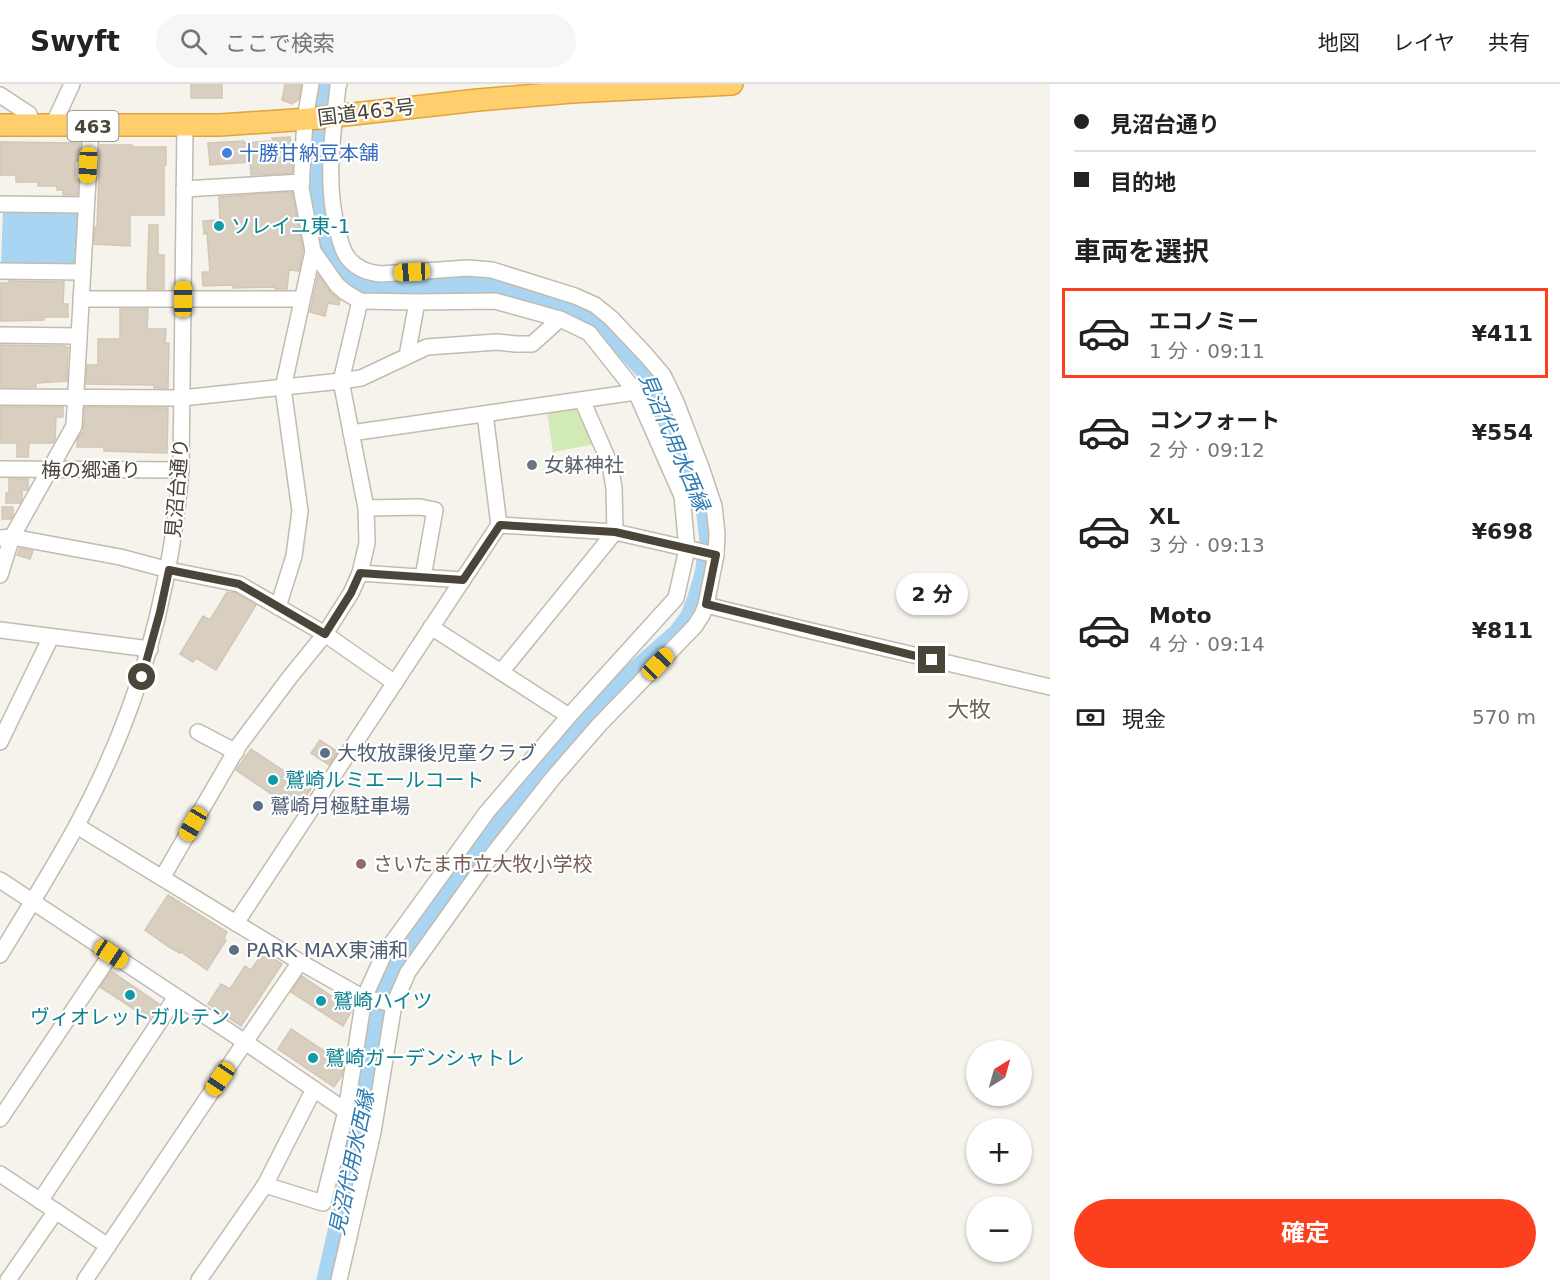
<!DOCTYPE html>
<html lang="ja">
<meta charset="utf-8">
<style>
body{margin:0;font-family:"DejaVu Sans","Noto Sans JP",sans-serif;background:#f6f6f6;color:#222;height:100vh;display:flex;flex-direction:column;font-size:22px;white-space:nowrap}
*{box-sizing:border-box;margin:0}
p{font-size:20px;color:#767676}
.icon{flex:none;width:33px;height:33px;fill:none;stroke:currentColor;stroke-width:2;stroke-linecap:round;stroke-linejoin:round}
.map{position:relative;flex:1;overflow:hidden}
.sheet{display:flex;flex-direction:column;background:#fff;width:510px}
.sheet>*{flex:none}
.hud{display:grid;align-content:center;height:132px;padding:0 24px;background:#fff}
.needle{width:39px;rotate:37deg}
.fabs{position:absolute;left:966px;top:956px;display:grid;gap:12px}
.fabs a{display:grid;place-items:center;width:66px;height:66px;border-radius:50%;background:#fff;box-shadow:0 2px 4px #0004;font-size:30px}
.end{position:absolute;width:27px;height:27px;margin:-14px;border:8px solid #4b4439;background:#fff;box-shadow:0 0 0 3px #fff}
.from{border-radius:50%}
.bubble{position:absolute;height:42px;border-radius:21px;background:#fff;box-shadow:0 2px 4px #0004;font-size:20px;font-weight:700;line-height:42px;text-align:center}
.car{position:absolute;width:18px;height:36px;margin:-18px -9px;border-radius:8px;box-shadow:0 0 4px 2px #0007;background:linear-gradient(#f5c518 24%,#345 0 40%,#f5c518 0 76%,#345 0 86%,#f5c518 0)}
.hud b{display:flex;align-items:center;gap:21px;height:57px;font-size:22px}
.hud b+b{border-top:2px solid #e0e0e0}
.hud i{width:15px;height:15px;background:#222}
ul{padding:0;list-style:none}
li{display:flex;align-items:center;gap:18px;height:90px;margin:0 12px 9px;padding:0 12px;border:3px solid transparent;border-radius:0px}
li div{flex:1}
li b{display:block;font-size:22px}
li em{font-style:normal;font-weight:700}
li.current{border-color:#fc3f1d}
li>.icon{width:54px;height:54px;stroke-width:1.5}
h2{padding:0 24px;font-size:27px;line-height:72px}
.pay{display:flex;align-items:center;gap:15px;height:66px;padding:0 24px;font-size:22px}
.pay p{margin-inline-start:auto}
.action{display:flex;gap:12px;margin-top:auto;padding:12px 24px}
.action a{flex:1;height:69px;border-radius:36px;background:#fc3f1d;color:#fff;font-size:24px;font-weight:700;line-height:69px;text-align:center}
header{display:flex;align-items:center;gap:36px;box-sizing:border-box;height:84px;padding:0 30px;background:#fff;border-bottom:2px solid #e0e0e0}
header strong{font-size:28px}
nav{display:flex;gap:33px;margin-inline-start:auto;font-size:21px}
.search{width:420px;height:54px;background:#f6f6f6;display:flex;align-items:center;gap:15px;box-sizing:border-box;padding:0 21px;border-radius:33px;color:#767676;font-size:22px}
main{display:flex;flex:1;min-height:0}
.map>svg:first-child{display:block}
.green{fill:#d2eab5}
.water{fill:#a9d4f2}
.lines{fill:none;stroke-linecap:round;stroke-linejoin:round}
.river{stroke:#a9d4f2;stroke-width:21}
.building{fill:#d8cfc1;stroke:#d3c7b4;stroke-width:1.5}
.minor-casing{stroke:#c2bbae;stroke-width:18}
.highway-casing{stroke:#e0a43c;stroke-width:24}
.minor{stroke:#fff;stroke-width:15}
.highway{stroke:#ffcf6e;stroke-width:21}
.route{stroke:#4b4439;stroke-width:8}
.shop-dot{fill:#3f7fe0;stroke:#fff;stroke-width:2}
.culture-dot{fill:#0f9aa8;stroke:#fff;stroke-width:2}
.worship-dot{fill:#6b7280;stroke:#fff;stroke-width:2}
.service-dot{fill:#5c6f8a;stroke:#fff;stroke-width:2}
.education-dot{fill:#8d6e63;stroke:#fff;stroke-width:2}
.labels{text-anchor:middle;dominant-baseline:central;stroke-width:4.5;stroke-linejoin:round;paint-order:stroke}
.shield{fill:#fff;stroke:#817c74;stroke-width:1.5}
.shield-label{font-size:18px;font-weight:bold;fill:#4b4439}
.street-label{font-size:20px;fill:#4b4439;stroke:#fff}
.shop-label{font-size:20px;fill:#366cbe;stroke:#fff;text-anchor:start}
.culture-label{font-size:20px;fill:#0d838f;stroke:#fff;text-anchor:start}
.worship-label{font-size:20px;fill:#5b616d;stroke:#fff;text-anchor:start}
.service-label{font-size:20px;fill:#4e5e75;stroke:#fff;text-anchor:start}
.education-label{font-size:20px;fill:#785e54;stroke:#fff;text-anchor:start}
.water-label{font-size:21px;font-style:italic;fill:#2e7ab2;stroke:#fff}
.quarter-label{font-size:22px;fill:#6e6250;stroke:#fff}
</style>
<header>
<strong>Swyft</strong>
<div class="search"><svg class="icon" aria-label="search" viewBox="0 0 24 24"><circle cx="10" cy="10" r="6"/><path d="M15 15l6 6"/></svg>ここで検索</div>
<nav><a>地図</a><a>レイヤ</a><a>共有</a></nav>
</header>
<main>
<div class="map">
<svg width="1050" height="1196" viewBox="0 0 1050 1196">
<rect width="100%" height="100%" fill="#f6f3ec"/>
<polygon class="green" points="577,323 596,360 553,368 547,328"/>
<polygon class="water" points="74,125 78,129 76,178 72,182 1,182 3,126"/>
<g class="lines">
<polyline class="river" points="327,1196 354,1077 384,905 392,890 456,799 548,680 591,633 636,587 678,550 690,534 697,517 705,490 710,457 706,423 677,350 649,290 599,235 574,223 546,212 507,202 467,200 409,204 380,204 356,198 341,186 332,171 323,135 319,104 318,61 327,0"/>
</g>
<g class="building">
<rect x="191" y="0" width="31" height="14"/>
<polygon points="285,0 301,0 299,15 292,20 282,16"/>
<polygon points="290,53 291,60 294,60 292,89 251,91 250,78 210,81 208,59 244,57 244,59 273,57 272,54"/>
<polygon points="0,58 80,59 79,77 75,77 75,95 78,95 77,111 63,111 63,106 57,106 57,102 38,102 38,98 16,98 16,91 0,91"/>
<polygon points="100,61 132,61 132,63 166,63 166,81 164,81 164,131 130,131 130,162 94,160 95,143 97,143"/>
<polygon points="292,108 303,165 299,187 289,186 287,205 275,205 275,203 233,204 233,201 203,202 202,188 210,188 207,149 204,150 203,137 220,136 219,113"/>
<polygon points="149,141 158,141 158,171 164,171 164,205 147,205"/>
<polygon points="318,191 330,208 340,216 339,221 328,219 325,232 310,228"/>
<polygon points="9,197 64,198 63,220 68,220 68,233 44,233 44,236 0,237 0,199 9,199"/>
<polygon points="120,225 148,225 147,245 166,245 165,259 169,259 168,304 154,304 154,301 86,300 87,281 98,281 98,255 120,255"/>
<polygon points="0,261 65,262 65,263 68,263 67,297 36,299 36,303 0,303"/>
<polygon points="0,323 63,323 63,333 56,333 55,355 53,359 29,359 28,373 17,373 17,359 0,359"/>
<polygon points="85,323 168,324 167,369 104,367 104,363 77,363 77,357 81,349 83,349"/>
<polygon points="9,395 28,395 28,404 27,406 22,406 22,415 20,419 6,419 6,409 9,409"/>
<polygon points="2,423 13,423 13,431 11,435 2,435"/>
<polygon points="20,464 33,467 30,475 17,471"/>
<polygon points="227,508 236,509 256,521 216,586 196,574 193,578 180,570 203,532 210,536"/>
<polygon points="320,656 338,668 329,681 311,669"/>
<polygon points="251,665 311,705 296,727 236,686"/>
<polygon points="168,811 227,848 224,854 226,856 207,886 181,868 180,869 169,863 145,846"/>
<polygon points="263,868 282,880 241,942 208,920 221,900 230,905 245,882 251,886"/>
<polygon points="111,887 159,920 149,935 100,903"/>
<polygon points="302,892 352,926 343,942 291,908"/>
<polygon points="291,945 344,980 342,991 334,1003 278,965"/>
</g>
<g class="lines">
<g class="minor-casing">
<g id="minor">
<polyline points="0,11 29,30 32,41"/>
<polyline points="53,41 72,0"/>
<polyline points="184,105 302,98"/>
<polyline points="0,120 86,121"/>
<polyline points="0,187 82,188"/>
<polyline points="81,215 302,215"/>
<polyline points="0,251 79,252"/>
<polyline points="407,272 417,218"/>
<polyline points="0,313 182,314 341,297 361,294 427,263 497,258 516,260 532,260 560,235"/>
<polyline points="351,349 636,308"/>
<polyline points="0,385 181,386"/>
<polyline points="366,424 420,423 435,426 423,493"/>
<polyline points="499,441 615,448 716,471"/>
<polyline points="0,454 12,453 120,473 169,486 239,500 325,550 395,599"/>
<polyline points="360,489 463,496"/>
<polyline points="0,491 12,453 74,342 91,42"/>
<polyline points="706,521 807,546 1050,603"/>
<polyline points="278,523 294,472 300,427 283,304 313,167"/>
<polyline points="431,543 569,632"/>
<polyline points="0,546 150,565"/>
<polyline points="501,588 615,448 614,404 610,380 582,316"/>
<polyline points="198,648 236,668"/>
<polyline points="0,658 51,553"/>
<polyline points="77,742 300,878 364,914 394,920"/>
<polyline points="162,794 239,661 290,593 325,550 351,509 360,489 367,459 366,424 341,297 360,217"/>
<polyline points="0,796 245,958 346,1027"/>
<polyline points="236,839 499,441 485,330"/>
<path d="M0,871c26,-43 53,-86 77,-130 61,-113 93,-227 104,-355l4,-344"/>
<polyline points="0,1035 111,870"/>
<polyline points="0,1090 108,1162"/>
<polyline points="265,1101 323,1119 346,1027 364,914 384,870 487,728 569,632 676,514 687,465 682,412 636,308 589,249 560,235 495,217 417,218 360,217 345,208 337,201 313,167 301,104 305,35 311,0"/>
<polyline points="40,1117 176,913"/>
<polyline points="8,1196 56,1127"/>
<polyline points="85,1196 245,958 300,878"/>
<polyline points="199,1196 265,1101 314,1005"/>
<path d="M339,1196l34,-148 21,-128 14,-32 75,-105 70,-89 46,-53 96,-99 7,-11 4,-10 10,-50 1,-22 -3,-27 -12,-36 -26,-68 -13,-27 -17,-20 -35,-37 -16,-13 -20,-9 -83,-26 -24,-2 -87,6c-12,-1 -25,-6 -33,-16 -6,-8 -9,-20 -11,-30 -12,-46 -4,-95 1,-142l1,-2"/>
</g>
</g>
<g class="highway-casing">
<polyline id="highway" points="0,41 220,41 309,35 478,16 572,8 732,0"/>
</g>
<use href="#minor" class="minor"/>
<use href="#highway" class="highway"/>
</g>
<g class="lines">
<polyline class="route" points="142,593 160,528 169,486 239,500 325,550 351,509 360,489 463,496 500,441 615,448 716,471 706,520 932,576"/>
</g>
<circle class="shop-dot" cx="227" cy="69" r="6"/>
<g class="culture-dot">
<circle cx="219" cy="142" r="6"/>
<circle cx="273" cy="696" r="6"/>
<circle cx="130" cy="911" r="6"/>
<circle cx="321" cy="917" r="6"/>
<circle cx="313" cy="974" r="6"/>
</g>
<circle class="worship-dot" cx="532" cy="381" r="6"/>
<g class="service-dot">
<circle cx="325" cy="669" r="6"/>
<circle cx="258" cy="722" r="6"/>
<circle cx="234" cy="866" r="6"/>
</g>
<circle class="education-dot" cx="361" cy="780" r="6"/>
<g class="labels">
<rect class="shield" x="67.5" y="27" width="51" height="30" rx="4.5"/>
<g class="shield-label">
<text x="93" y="42">463</text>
</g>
<g class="street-label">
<text transform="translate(366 28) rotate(-7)">国道463号</text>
<text x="91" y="386">梅の郷通り</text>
<text transform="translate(177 404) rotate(-85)">見沼台通り</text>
</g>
<g class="shop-label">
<text x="239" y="69">十勝甘納豆本舗</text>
</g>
<g class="culture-label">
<text x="231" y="142">ソレイユ東-1</text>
<text x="285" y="696">鷲崎ルミエールコート</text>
<text x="333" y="917">鷲崎ハイツ</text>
<text x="130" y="933" text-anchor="middle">ヴィオレットガルテン</text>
<text x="325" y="974">鷲崎ガーデンシャトレ</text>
</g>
<g class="worship-label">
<text x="544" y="381">女躰神社</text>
</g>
<g class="service-label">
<text x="337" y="669">大牧放課後児童クラブ</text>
<text x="270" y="722">鷲崎月極駐車場</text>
<text x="246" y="866">PARK MAX東浦和</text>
</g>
<g class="education-label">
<text x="373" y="780">さいたま市立大牧小学校</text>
</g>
<g class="water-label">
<text transform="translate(674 358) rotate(67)">見沼代用水西縁</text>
<text transform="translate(352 1079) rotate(-78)">見沼代用水西縁</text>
</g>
<g class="quarter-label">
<text x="969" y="625">大牧</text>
</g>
</g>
</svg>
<div class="fabs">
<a><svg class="needle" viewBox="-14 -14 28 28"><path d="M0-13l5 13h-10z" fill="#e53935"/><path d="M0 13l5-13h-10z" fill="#767676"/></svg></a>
<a>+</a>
<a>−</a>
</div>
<i class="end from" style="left:142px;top:593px"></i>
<i class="end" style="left:932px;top:576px"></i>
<div class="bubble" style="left:896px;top:489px;width:72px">2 分</div>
<i class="car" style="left:88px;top:81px;rotate:183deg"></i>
<i class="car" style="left:412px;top:188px;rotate:267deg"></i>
<i class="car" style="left:183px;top:215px;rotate:0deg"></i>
<i class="car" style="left:658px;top:580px;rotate:44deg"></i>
<i class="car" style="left:193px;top:740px;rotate:210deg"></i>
<i class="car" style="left:111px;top:870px;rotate:123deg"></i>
<i class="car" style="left:220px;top:995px;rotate:214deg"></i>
</div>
<section class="sheet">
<div class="hud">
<b><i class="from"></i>見沼台通り</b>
<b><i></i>目的地</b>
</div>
<h2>車両を選択</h2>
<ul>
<li class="current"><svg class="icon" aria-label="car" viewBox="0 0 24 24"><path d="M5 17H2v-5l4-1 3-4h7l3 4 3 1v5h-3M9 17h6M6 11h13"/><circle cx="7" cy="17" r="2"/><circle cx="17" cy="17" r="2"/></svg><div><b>エコノミー</b><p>1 分 · 09:11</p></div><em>¥411</em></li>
<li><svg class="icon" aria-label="car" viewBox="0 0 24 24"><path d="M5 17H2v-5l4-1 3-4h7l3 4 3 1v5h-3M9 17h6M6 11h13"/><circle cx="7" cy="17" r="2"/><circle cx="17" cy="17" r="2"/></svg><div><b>コンフォート</b><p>2 分 · 09:12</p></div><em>¥554</em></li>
<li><svg class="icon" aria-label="car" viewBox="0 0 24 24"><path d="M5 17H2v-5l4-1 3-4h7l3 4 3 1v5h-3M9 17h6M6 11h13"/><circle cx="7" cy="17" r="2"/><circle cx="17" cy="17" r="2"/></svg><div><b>XL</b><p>3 分 · 09:13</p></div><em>¥698</em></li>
<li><svg class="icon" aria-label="car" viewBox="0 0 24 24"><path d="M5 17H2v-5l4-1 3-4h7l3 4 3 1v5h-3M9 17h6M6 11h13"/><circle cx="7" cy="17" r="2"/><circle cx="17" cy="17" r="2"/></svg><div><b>Moto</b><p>4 分 · 09:14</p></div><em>¥811</em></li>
</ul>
<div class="pay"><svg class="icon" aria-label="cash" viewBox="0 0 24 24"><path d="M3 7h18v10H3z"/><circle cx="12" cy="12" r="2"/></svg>現金<p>570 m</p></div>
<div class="action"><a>確定</a></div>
</section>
</main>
